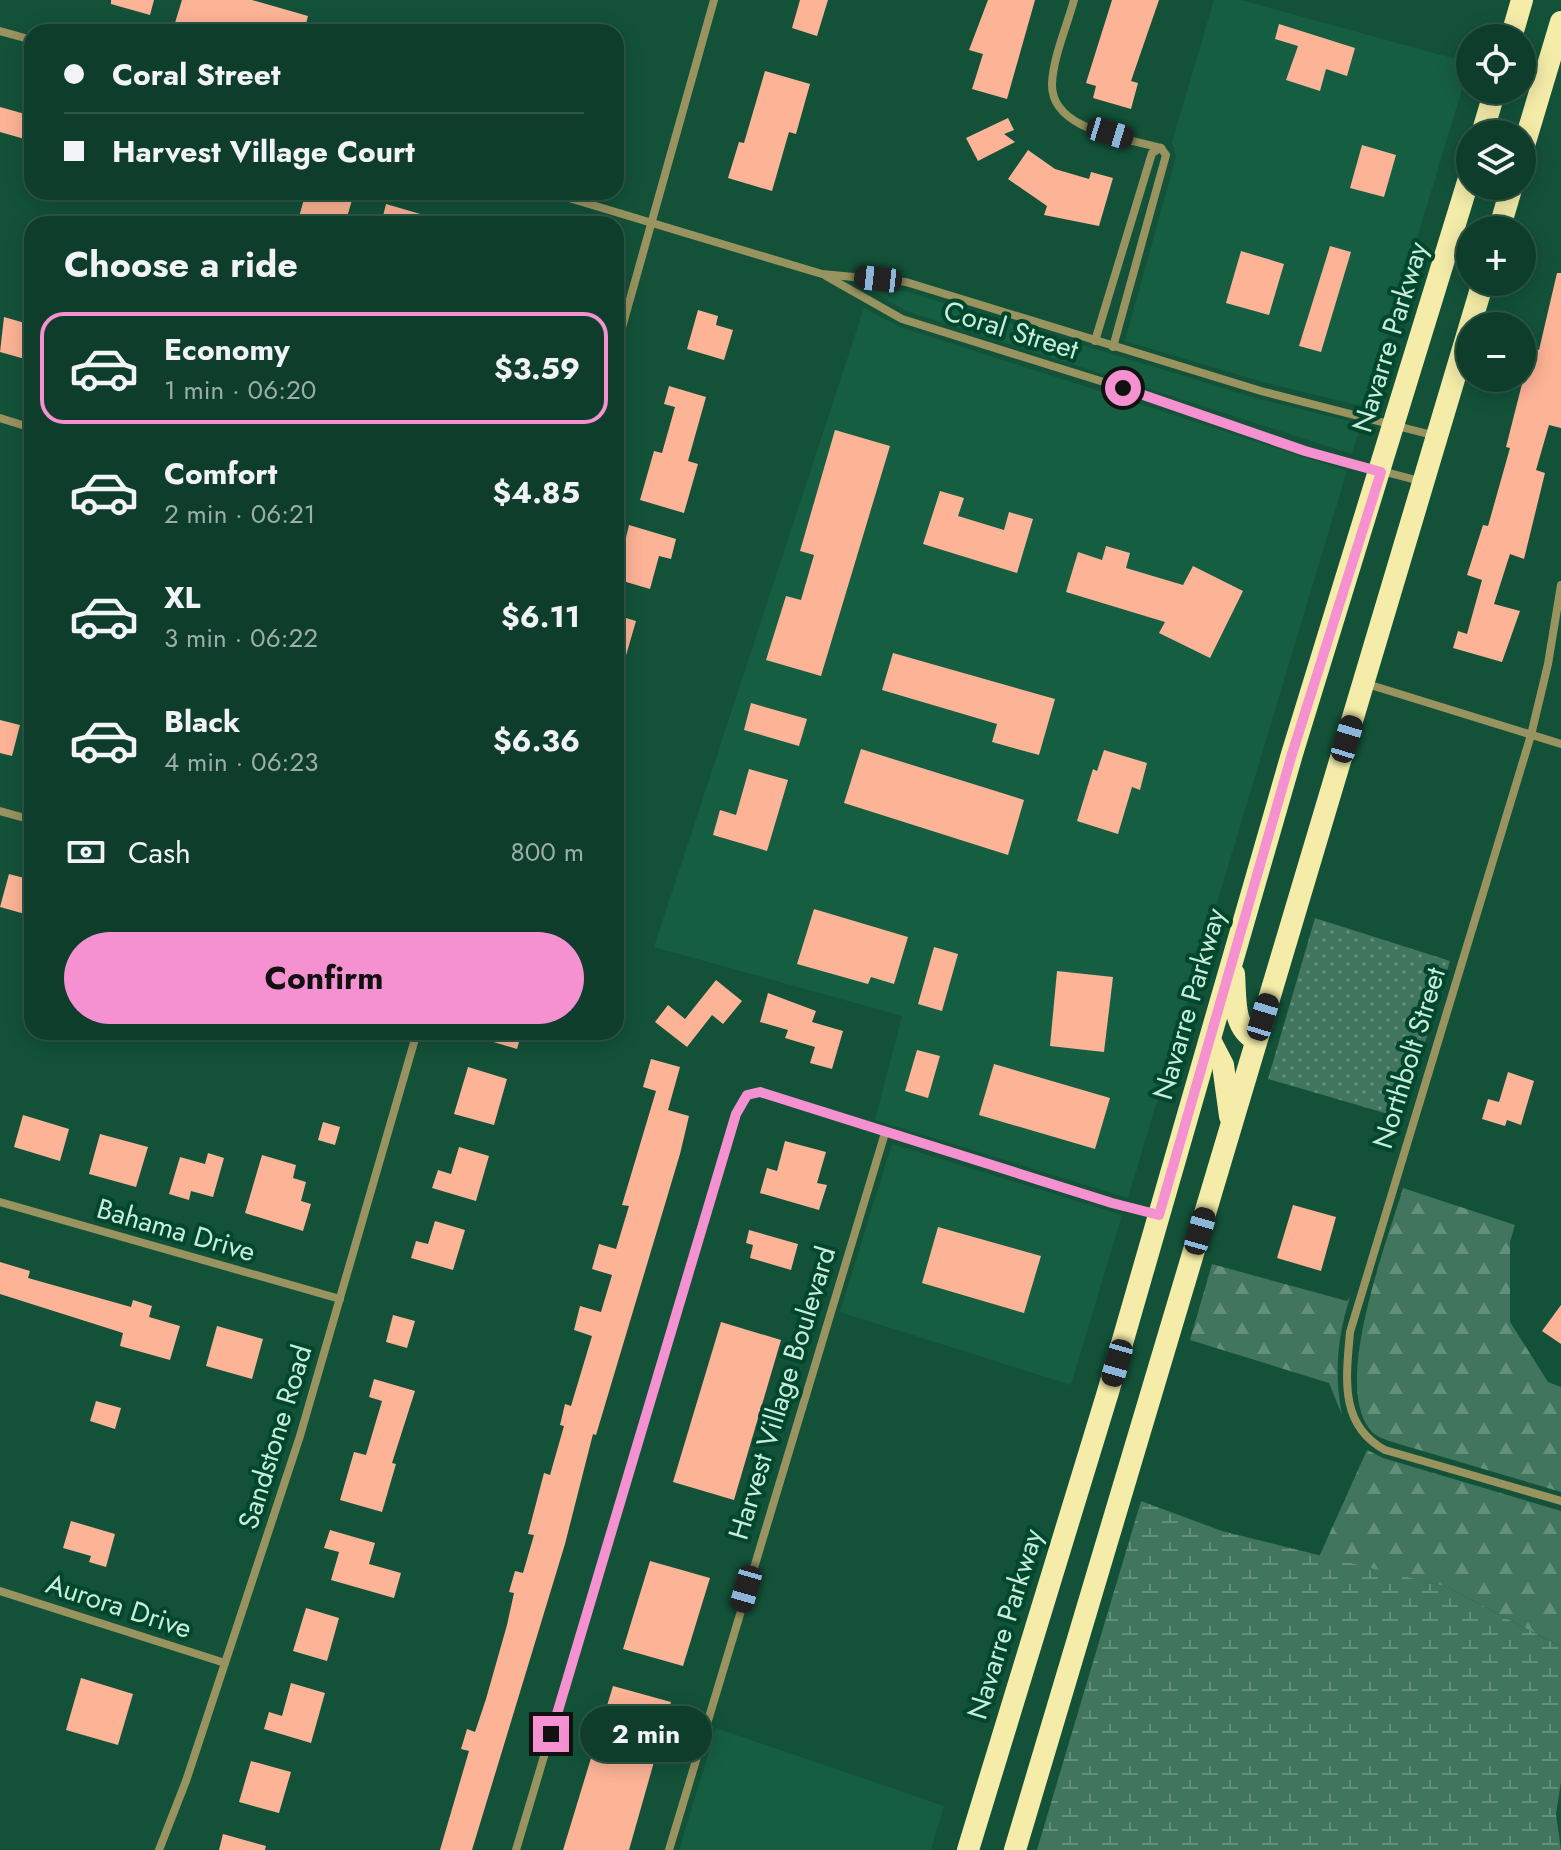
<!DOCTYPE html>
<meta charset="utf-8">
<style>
body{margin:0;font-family:Jost,sans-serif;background:#174533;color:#f1f3f6;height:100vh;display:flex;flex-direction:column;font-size:30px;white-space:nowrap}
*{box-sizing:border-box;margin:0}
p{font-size:26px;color:#9baea9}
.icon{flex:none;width:44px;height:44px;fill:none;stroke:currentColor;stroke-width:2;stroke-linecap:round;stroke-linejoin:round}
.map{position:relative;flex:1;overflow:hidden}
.sheet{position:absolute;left:24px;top:216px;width:600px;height:824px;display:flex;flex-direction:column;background:#0e3e2b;border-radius:24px;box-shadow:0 4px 20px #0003,0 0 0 2px #2e5747}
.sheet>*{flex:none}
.guide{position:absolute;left:24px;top:24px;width:600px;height:176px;border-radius:24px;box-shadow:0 4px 20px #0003,0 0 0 2px #2e5747;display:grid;align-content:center;height:176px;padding:0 40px;background:#0e3e2b}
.buttons{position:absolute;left:1456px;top:24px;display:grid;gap:16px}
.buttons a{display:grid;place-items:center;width:80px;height:80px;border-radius:50%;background:#0e3e2b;box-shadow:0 4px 20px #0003,0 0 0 2px #2e5747;font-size:40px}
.end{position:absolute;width:36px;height:36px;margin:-18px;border:10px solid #f590d1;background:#111;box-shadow:0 0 0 4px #111}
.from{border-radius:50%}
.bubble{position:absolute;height:56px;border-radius:28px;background:#0e3e2b;box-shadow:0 4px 20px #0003,0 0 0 2px #2e5747;font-size:26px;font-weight:700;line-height:56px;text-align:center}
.car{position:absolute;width:24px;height:48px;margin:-24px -12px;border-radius:10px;box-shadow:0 0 6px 2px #0007;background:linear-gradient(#222 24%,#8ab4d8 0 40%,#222 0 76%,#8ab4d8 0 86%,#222 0)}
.guide b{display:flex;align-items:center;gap:28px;height:76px;font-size:30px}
.guide b+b{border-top:2px solid #2e5747}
.guide i{width:20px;height:20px;background:#f1f3f6}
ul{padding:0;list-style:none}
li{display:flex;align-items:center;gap:24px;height:112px;margin:0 16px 12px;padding:0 24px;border:4px solid transparent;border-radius:24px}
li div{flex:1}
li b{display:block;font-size:30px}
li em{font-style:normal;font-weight:700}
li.on{border-color:#f590d1}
li>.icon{width:72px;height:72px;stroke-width:1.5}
h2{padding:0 40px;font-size:36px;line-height:96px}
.pay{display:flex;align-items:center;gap:20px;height:88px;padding:0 40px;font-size:30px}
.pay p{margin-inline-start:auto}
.button{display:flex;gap:16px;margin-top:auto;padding:16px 40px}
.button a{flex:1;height:92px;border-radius:48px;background:#f590d1;color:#111;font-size:32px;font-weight:700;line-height:92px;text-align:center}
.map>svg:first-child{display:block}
.built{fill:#165e42}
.grass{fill:url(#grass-dots)}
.forest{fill:url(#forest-firs)}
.wetland{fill:url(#wetland-marsh)}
.building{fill:#fdb396}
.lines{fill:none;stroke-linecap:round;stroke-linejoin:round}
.minor{stroke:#999360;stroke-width:8}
.trunk{stroke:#f4eca8;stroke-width:22}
.route{stroke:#f590d1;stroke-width:10}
.labels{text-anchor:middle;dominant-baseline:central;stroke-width:8;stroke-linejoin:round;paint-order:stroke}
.street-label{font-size:28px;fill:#c8edd9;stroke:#01472e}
</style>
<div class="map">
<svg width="1561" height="1850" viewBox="0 0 1561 1850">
<defs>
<pattern id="grass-dots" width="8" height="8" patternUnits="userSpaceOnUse" patternTransform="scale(2)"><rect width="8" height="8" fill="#41755d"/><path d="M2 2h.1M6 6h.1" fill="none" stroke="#64907b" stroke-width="1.8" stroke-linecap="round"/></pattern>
<pattern id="forest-firs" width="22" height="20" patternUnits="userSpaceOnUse" patternTransform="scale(2)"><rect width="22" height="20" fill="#41755d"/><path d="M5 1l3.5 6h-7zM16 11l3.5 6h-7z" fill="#64907b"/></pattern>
<pattern id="wetland-marsh" width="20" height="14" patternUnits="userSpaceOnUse" patternTransform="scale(2)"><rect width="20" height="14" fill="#41755d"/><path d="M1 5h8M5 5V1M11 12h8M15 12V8" fill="none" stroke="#64907b"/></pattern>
</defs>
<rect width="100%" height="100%" fill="#135239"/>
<g class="built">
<polygon points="1214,0 1241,0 1470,63 1366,407 1263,382 1125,341 1176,157 1172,142"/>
<polygon points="871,288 904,291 1259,399 1361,424 1352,454 906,311 870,290"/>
<polygon points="864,308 900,327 1347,471 1128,1198 875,1120 902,1016 654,947"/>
<polygon points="892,1144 1122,1215 1071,1385 840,1312"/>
<polygon points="716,1728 944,1806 931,1850 679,1850"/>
</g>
<polygon class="grass" points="1315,918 1450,961 1402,1118 1268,1079"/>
<g class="forest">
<path d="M1403,1188l112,37 -5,17v80l38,60 13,5v105l-172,-51c-5,-2 -13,-5 -16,-8 -44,-43 15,-193 30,-245z"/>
<path d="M1212,1264l135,37 3,-4c-13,41 -16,78 -8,118l-13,-32 -139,-43z"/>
<polygon points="1367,1450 1383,1458 1561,1511 1561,1647 1447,1587 1319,1557"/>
</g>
<polygon class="wetland" points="1141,1501 1222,1531 1447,1587 1561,1647 1561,1782 1556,1814 1561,1850 1037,1850"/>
<g class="building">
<polygon points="111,0 154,0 150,15 111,4"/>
<polygon points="182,0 252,0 308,16 304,32 196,32 174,26"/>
<polygon points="800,0 828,0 817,36 792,28"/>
<polygon points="988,0 1035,0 1007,99 972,89 983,54 969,50"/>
<polygon points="1112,0 1159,0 1131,81 1138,83 1131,109 1093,98 1096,86 1086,83"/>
<polygon points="1279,24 1355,48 1347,76 1326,69 1320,91 1286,80 1298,46 1275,39"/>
<polygon points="765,71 810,84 796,134 789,132 772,191 728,178 739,142 744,143"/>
<polygon points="0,107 32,116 28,140 0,132"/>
<polygon points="1008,118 1014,130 1004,134 1015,142 978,161 966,138"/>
<polygon points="1362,145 1396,155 1384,197 1350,188"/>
<polygon points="1028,150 1055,169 1089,179 1091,172 1113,178 1099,226 1044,215 1047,206 1008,179"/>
<polygon points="306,192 323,192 352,200 345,224 297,224"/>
<polygon points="386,204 441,220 440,224 381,224"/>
<polygon points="1330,246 1351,252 1321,352 1299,346"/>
<polygon points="1241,251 1284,264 1269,315 1226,303"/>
<polygon points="1557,273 1561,273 1561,428 1549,425 1536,470 1545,473 1524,559 1510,554 1494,604 1520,611 1502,662 1453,648 1458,631 1467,634 1482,580 1467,575 1483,525 1488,526 1510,448 1506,447 1522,384 1533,348 1539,350"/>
<polygon points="698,310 718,316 716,325 733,330 724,360 687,349"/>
<polygon points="4,317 32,325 32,361 0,352"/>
<polygon points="669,386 706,397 688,461 698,464 684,513 640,500 654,451 662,453 675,407 664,404"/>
<polygon points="835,430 890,446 821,676 766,660 786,596 801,600 814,555 800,551"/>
<polygon points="940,491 964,498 958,516 1004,530 1009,512 1033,519 1017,573 923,544"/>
<polygon points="629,525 676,539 671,559 659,556 650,589 616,579"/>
<polygon points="1106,546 1130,553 1126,568 1183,585 1193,566 1243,591 1210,658 1159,633 1165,622 1066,592 1078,552 1102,560"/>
<polygon points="616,615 636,621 620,676 616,675"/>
<polygon points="893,653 1055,699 1039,755 992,742 997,724 882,690"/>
<polygon points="751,703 807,719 799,746 744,730"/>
<polygon points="0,720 20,725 12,756 0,753"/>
<polygon points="861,749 1024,800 1008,855 844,803"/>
<polygon points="1104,750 1147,763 1140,790 1132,787 1118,834 1077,821 1093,769 1097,771"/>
<polygon points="749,769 788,780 767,851 713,835 720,810 736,815"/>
<polygon points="9,874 32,880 32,916 0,907"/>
<polygon points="814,909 908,937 894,984 871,977 868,984 797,964"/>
<polygon points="934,947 958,954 942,1011 918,1004"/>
<polygon points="1057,971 1113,977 1104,1052 1050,1046"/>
<polygon points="716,980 742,1001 723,1024 712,1015 687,1047 655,1022 668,1005 685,1019"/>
<polygon points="768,993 816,1011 812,1022 843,1031 832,1069 810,1063 815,1047 785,1038 788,1030 760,1022"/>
<polygon points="474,1032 522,1032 517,1049 474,1036"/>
<polygon points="917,1050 940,1056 928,1098 905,1091"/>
<polygon points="651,1059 680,1067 668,1110 689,1116 680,1154 596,1435 593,1434 565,1544 472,1850 440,1850 469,1751 461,1749 467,1729 475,1732 486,1699 507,1625 514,1593 509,1592 515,1571 523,1573 534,1535 528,1534 544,1473 550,1475 564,1426 560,1425 565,1404 571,1406 592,1336 574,1330 580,1306 601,1312 612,1275 592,1269 599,1244 616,1249 629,1206 622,1205 656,1091 643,1087"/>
<polygon points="994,1064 1110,1098 1095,1149 979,1115"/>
<polygon points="468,1067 507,1079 494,1125 454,1114"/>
<polygon points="1508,1072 1534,1081 1521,1125 1507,1120 1505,1126 1482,1119 1488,1099 1499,1102"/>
<polygon points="23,1115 69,1129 60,1161 14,1147"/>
<polygon points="323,1122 340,1127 335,1145 318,1140"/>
<polygon points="100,1134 148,1147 136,1187 89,1174"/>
<polygon points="785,1141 826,1152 817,1183 827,1185 819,1210 760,1193 767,1168 777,1171"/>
<polygon points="459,1147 489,1156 476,1201 432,1188 438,1170 451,1174"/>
<polygon points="208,1153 224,1158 213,1197 191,1191 189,1200 169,1194 180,1157 205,1164"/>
<polygon points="262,1155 296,1165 293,1178 306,1182 301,1201 311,1204 303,1231 245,1213"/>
<polygon points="1293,1205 1336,1217 1321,1271 1277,1258"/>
<polygon points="435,1221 465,1230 453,1270 411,1258 416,1241 428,1244"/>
<polygon points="938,1227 1041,1256 1024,1313 922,1283"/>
<polygon points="749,1230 798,1244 791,1270 750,1258 753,1245 746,1243"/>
<polygon points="0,1262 30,1271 28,1278 131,1307 133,1300 152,1306 149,1317 180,1326 170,1360 120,1346 123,1333 0,1294"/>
<polygon points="1561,1305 1561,1344 1542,1331"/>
<polygon points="393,1315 415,1321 407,1348 386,1342"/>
<polygon points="721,1322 781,1340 734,1500 673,1482"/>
<polygon points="217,1326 263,1339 252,1379 206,1366"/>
<polygon points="374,1379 415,1391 392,1463 396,1464 382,1512 340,1500 354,1452 366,1455 382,1401 369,1397"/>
<polygon points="96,1401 121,1408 115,1429 90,1421"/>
<polygon points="71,1521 115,1534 106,1567 89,1562 91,1556 63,1548"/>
<polygon points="330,1530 375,1543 369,1564 401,1573 394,1598 331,1580 339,1552 324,1548"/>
<polygon points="650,1561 710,1578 683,1666 623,1649"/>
<polygon points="306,1608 339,1618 327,1661 293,1651"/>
<polygon points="81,1678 133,1694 118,1745 66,1730"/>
<polygon points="291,1683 325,1693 311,1743 264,1729 269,1712 282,1716"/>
<polygon points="613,1686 671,1702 629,1850 563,1850"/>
<polygon points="251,1761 291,1772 279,1813 239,1802"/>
<polygon points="223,1834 266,1846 265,1850 219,1850"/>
</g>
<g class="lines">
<g class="minor">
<path d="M1074,0c-7,26 -21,57 -22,84 -1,47 75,54 109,64"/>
<polyline points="0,31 32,40"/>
<polyline points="549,192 822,274 906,282 1261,391 1436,436"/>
<polyline points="826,276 902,319 1123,388 1305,451 1420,481"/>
<polyline points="1095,341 1152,153 1160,148"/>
<polyline points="1113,347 1166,155 1161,148"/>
<polyline points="616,349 714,0"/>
<polyline points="0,418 32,428"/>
<path d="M1561,585l-13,79 -17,71 -181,597c-4,46 -11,93 35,118l176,51"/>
<polyline points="1364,683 1561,744"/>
<polyline points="0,811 32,820"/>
<polyline points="0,1202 340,1299"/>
<polyline points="0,1591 225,1663"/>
<polyline points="159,1850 186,1781 300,1436 417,1032"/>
<polyline points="516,1850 736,1114 747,1095 760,1092 1112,1203 1156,1214"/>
<polyline points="669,1850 885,1133"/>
</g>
<g class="trunk">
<polyline points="1511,38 1522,0"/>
<polyline points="1482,134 1495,90"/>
<polyline points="1522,152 1561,22"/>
<polyline points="1499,230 1512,186"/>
<path d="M1234,974c2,25 -2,53 22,66"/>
<polyline points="1210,1040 1223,1065 1230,1116"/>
<polyline points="968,1850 1108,1392 1292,754 1470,175"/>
<polyline points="1015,1850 1483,282"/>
</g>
</g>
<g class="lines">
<polyline class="route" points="551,1734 736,1114 747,1095 760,1092 1112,1203 1159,1215 1292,754 1381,472 1305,451 1123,388"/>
</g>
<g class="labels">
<g class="street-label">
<text transform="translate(1011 330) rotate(17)">Coral Street</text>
<text transform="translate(1390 337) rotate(-73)">Navarre Parkway</text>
<text transform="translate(1189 1004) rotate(-74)">Navarre Parkway</text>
<text transform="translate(1409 1058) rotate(-73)">Northbolt Street</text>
<text transform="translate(176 1230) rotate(16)">Bahama Drive</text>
<text transform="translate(782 1393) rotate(-73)">Harvest Village Boulevard</text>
<text transform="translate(275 1437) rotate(-73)">Sandstone Road</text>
<text transform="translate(119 1606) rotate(18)">Aurora Drive</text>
<text transform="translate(1005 1624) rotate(-73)">Navarre Parkway</text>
</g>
</g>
</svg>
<div class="buttons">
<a><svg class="icon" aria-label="locate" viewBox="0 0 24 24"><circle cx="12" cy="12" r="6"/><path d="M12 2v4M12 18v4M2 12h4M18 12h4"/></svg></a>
<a><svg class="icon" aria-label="layers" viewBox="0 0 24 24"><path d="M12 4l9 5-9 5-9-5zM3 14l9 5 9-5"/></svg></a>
<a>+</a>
<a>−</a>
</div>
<i class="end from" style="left:1123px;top:388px"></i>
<i class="end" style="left:551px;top:1734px"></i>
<div class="bubble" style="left:580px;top:1706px;width:132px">2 min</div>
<i class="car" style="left:1110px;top:133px;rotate:107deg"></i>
<i class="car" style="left:878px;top:279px;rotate:276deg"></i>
<i class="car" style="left:1347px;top:739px;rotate:17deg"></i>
<i class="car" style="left:1263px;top:1017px;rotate:17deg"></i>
<i class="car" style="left:1200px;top:1231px;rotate:16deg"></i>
<i class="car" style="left:1117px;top:1363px;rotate:196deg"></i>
<i class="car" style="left:746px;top:1589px;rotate:196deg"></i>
<div class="guide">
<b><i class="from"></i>Coral Street</b>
<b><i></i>Harvest Village Court</b>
</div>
<section class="sheet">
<h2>Choose a ride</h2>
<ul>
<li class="on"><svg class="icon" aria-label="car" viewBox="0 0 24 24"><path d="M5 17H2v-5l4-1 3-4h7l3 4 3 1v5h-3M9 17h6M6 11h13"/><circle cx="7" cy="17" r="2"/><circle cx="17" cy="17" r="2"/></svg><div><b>Economy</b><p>1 min · 06:20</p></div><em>$3.59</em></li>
<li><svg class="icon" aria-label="car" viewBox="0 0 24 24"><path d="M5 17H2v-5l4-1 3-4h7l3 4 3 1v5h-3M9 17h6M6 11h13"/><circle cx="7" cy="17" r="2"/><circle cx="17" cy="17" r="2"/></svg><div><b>Comfort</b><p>2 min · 06:21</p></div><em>$4.85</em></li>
<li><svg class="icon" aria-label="car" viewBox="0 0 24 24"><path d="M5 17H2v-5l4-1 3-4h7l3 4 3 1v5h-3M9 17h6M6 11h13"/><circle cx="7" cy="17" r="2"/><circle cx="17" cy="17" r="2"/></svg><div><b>XL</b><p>3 min · 06:22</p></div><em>$6.11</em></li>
<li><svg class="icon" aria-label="car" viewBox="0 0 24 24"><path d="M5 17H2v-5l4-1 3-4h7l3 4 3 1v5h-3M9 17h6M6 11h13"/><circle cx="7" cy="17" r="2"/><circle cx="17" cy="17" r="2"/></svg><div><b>Black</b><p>4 min · 06:23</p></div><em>$6.36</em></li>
</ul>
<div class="pay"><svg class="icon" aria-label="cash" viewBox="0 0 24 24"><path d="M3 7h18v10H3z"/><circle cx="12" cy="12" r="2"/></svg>Cash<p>800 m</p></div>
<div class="button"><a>Confirm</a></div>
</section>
</div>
